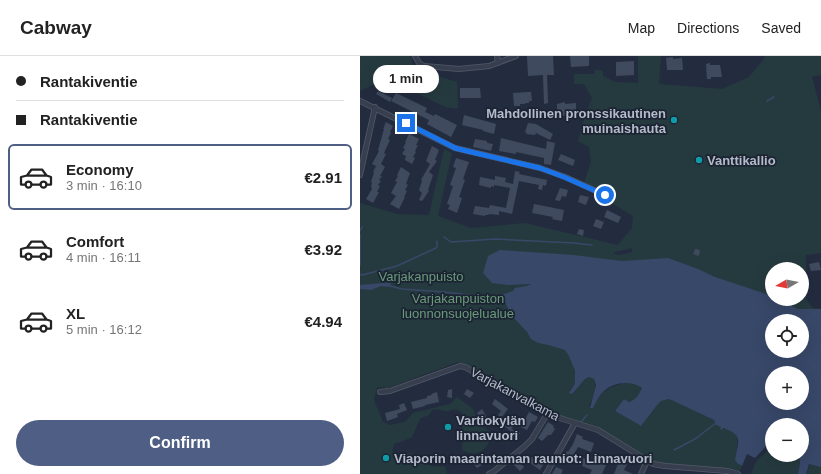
<!DOCTYPE html>
<meta charset="utf-8">
<style>
body{margin:0;font-family:Arial,sans-serif;background:#f6f6f6;color:#222;height:100vh;display:flex;flex-direction:column;font-size:15px;white-space:nowrap}
*{box-sizing:border-box;margin:0}
p{font-size:13px;color:#767676}
.icon{flex:none;width:22px;height:22px;fill:none;stroke:currentColor;stroke-width:2;stroke-linecap:round;stroke-linejoin:round}
.map{position:relative;flex:1;overflow:hidden}
.panel{display:flex;flex-direction:column;background:#fff;width:360px}
.panel>*{flex:none}
.hud{display:grid;align-content:center;height:88px;padding:0 16px;background:#fff}
.needle{width:26px;rotate:261deg}
.fabs{position:absolute;left:405px;top:206px;display:grid;gap:8px}
.fabs a{display:grid;place-items:center;width:44px;height:44px;border-radius:50%;background:#fff;box-shadow:0 4px 16px #0002;font-size:20px}
.end{position:absolute;width:18px;height:18px;margin:-9px;border:5px solid #1a73e8;background:#fff;box-shadow:0 0 0 2px #fff}
.from{border-radius:50%}
.bubble{position:absolute;height:28px;border-radius:14px;background:#fff;box-shadow:0 4px 16px #0002;font-size:13px;font-weight:700;line-height:28px;text-align:center}
.hud b{display:flex;align-items:center;gap:14px;height:38px;font-size:15px}
.hud b+b{border-top:1px solid #e0e0e0}
.hud i{width:10px;height:10px;background:#222}
ul{padding:0;list-style:none}
li{display:flex;align-items:center;gap:12px;height:66px;margin:0 8px 6px;padding:0 8px;border:2px solid transparent;border-radius:6px}
li div{flex:1}
li b{display:block;font-size:15px}
li em{font-style:normal;font-weight:700}
li.selected{border-color:#4f5e84}
li>.icon{width:36px;height:36px;stroke-width:1.5}
.action{display:flex;gap:8px;margin-top:auto;padding:8px 16px}
.action a{flex:1;height:46px;border-radius:24px;background:#4f5e84;color:#fff;font-size:16px;font-weight:700;line-height:46px;text-align:center}
header{display:flex;align-items:center;gap:24px;box-sizing:border-box;height:56px;padding:0 20px;background:#fff;border-bottom:1px solid #e0e0e0}
header strong{font-size:19px}
nav{display:flex;gap:22px;margin-inline-start:auto;font-size:14px}
main{display:flex;flex:1;min-height:0}
.map>svg:first-child{display:block}
.green{fill:#253a3f;fill-rule:evenodd}
.water{fill:#384869;fill-rule:evenodd}
.lines{fill:none;stroke-linecap:round;stroke-linejoin:round}
.stream{stroke:#384869;stroke-width:1.5}
.building{fill:#3f4a5e}
.minor-casing{stroke:#525a69;stroke-width:6}
.minor{stroke:#373f4e;stroke-width:4.5}
.route{stroke:#1a73e8;stroke-width:5}
.culture-dot{fill:#0f9aa8;stroke:#1c2433;stroke-width:1.5}
.labels{text-anchor:middle;dominant-baseline:central;stroke-width:3.5;stroke-linejoin:round;paint-order:stroke}
.poi-label{font-size:13px;font-weight:bold;fill:#b3bac9;stroke:#1c2433;text-anchor:start}
.park-label{font-size:13px;fill:#699b79;stroke:#1c2433}
.street-label{font-size:13px;fill:#b3bac9;stroke:#1c2433}
</style>
<header>
<strong>Cabway</strong>
<nav><a>Map</a><a>Directions</a><a>Saved</a></nav>
</header>
<main>
<section class="panel">
<div class="hud">
<b><i class="from"></i>Rantakiventie</b>
<b><i></i>Rantakiventie</b>
</div>
<ul>
<li class="selected"><svg class="icon" aria-label="car" viewBox="0 0 24 24"><path d="M5 17H2v-5l4-1 3-4h7l3 4 3 1v5h-3M9 17h6M6 11h13"/><circle cx="7" cy="17" r="2"/><circle cx="17" cy="17" r="2"/></svg><div><b>Economy</b><p>3 min · 16:10</p></div><em>€2.91</em></li>
<li><svg class="icon" aria-label="car" viewBox="0 0 24 24"><path d="M5 17H2v-5l4-1 3-4h7l3 4 3 1v5h-3M9 17h6M6 11h13"/><circle cx="7" cy="17" r="2"/><circle cx="17" cy="17" r="2"/></svg><div><b>Comfort</b><p>4 min · 16:11</p></div><em>€3.92</em></li>
<li><svg class="icon" aria-label="car" viewBox="0 0 24 24"><path d="M5 17H2v-5l4-1 3-4h7l3 4 3 1v5h-3M9 17h6M6 11h13"/><circle cx="7" cy="17" r="2"/><circle cx="17" cy="17" r="2"/></svg><div><b>XL</b><p>5 min · 16:12</p></div><em>€4.94</em></li>
</ul>
<div class="action"><a>Confirm</a></div>
</section>
<div class="map">
<svg width="461" height="418" viewBox="0 0 461 418">
<rect width="100%" height="100%" fill="#232c3f"/>
<g class="green">
<path d="M0,0h50l3,9 9,6 35,11 1,26c-9,1 -15,-2 -23,-6 -25,-12 -48,-27 -75,-11z"/>
<path d="M278,0h23l-2,28 63,5 27,-12 15,-18 1,-3h56v19l-9,2 9,34v142l-15,2v44l7,9 8,1 -20,12h-29l-259,-30 -8,3c-3,15 13,28 22,38 4,4 5,9 11,11 8,3 19,2 27,7 8,6 11,23 10,32 -1,3 -3,5 -5,8l1,4 2,-1 12,-14 4,-2 5,2c3,9 -1,19 -5,27l4,2c7,-14 12,-20 28,-24 9,-2 13,-1 21,4 -3,6 -6,12 -13,14l-5,-3 -9,12 26,15 17,-22 3,-3 8,-2 45,21 2,5 5,2v2c22,-2 16,16 14,31l2,3 5,3 -3,6 -8,-3 -77,-6 -58,-35 -42,-13 -11,-5 -85,-48 -70,26 -11,-1 -3,13 9,22 7,3 15,-3 8,-9 37,-9 7,-7 16,12 5,15 15,9c-7,16 -12,26 -31,17l1,-35 -3,-4c-9,-3 -8,0 -14,0 -6,0 -8,-3 -14,-1 -3,7 -7,6 -12,9l-8,18 -11,5 -6,1 -3,8 5,3 15,-1c9,12 19,15 33,13l2,8h-87v-271l37,11 32,1 15,-66 8,4 -14,63 33,12 54,-5 93,22 14,-17 1,-12 -23,-14 3,-11 -9,-4 -6,3 -14,-7 7,-21 -2,-15 -11,-6 5,-19 9,-24 -8,-14h-10v-10h20l1,-4h6l2,2v4l12,6 23,1zM272,192v4l-11,3 -7,-1 1,-2zM412,213h30v30h-30z"/>
<polygon points="461,381 461,418 446,418"/>
<polygon points="412,391 412,399 439,399 440,407 438,418 391,418 397,404"/>
</g>
<g class="water">
<path d="M140,194l74,5 48,6 46,-3 30,11 17,8 57,19v3h7l19,10h23v158l-12,-3 -3,10h-8l2,-11 -1,-8h3c0,-9 4,-16 4,-25l-4,-2v-3h-30v15l-17,18 -8,-4 -5,12 -5,-3 -2,-3c3,-19 9,-25 -12,-32l-1,2 -2,-1 1,-2 -5,-2 -2,-5 -45,-21 -8,2 -3,3 -17,22 -26,-15 9,-12 5,3c7,-2 10,-8 13,-14 -11,-8 -29,-6 -39,4 -4,4 -7,10 -10,16h-3l6,-23 -2,-6 -5,-2 -4,2 -12,14 -2,1 -2,-1 6,-10v-12l-6,-15 -4,-6 -13,-4 -14,-3 -7,-4 -4,-7 -17,-18 -5,-12 -9,-2 -2,-3 19,-6 2,-3 12,-2 4,-2 -23,1 -16,-2 -9,-10 5,-17zM412,265h30v30h-30zM412,317h30v30h-30z"/>
<polygon points="22,227 31,227 30,231 21,230 11,234 0,233 0,229"/>
</g>
<g class="lines">
<g class="stream">
<polyline points="407,45 414,41"/>
<polyline points="0,175 2,171"/>
<polyline points="0,178 0,209"/>
<polyline points="84,181 91,186 135,183 214,187 232,189"/>
<polyline points="0,218 2,219 37,210 76,192 77,191 77,185"/>
<polyline points="30,230 42,233 84,236 135,242"/>
<polyline points="220,367 227,359"/>
<polyline points="314,394 335,383 356,367"/>
</g>
</g>
<g class="building">
<polygon points="167,0 193,0 194,19 187,19 188,47 184,48 183,19 168,20"/>
<polygon points="210,0 229,0 229,10 211,11"/>
<polygon points="313,1 313,3 322,2 323,14 307,14 306,2"/>
<polygon points="274,5 274,19 256,20 256,6"/>
<polygon points="350,7 350,9 360,9 362,21 351,21 351,23 347,23 346,8"/>
<polygon points="100,32 120,32 121,42 100,42"/>
<polygon points="18,35 32,42 30,46 16,38"/>
<polygon points="168,36 171,36 172,45 169,45 169,47 165,47 165,48 160,48 160,50 154,50 153,37"/>
<polygon points="36,37 67,52 65,56 74,60 75,58 97,69 91,81 67,68 69,64 31,45"/>
<polygon points="205,46 205,48 216,47 216,58 205,59 206,60 197,59 197,48"/>
<polygon points="104,59 136,68 134,78 123,75 123,74 102,69"/>
<polygon points="26,66 33,70 30,76 31,77 28,83 30,84 24,97 26,98 21,108 25,111 20,120 22,120 19,124 21,125 18,129 20,130 17,136 19,136 13,147 6,143 12,133 11,130 12,127 11,126 14,117 13,116 16,110 12,108 19,95 18,94 24,73 23,73"/>
<polygon points="168,67 176,68 193,78 190,84 176,77 175,79 166,78 167,77 165,76"/>
<polygon points="49,78 59,83 56,89 58,89 55,95 56,96 53,101 55,102 52,108 45,104 46,100 42,98 45,93 43,92 46,86 45,86"/>
<polygon points="141,82 186,93 187,85 195,87 191,109 184,108 184,102 156,96 156,98 139,95"/>
<polygon points="115,83 127,85 127,87 133,88 131,95 113,91"/>
<polygon points="72,90 79,94 75,104 77,105 69,116 73,119 68,134 69,135 62,145 59,144 62,137 59,134 62,125 61,124 70,108 66,105"/>
<polygon points="201,98 215,104 213,110 198,104"/>
<polygon points="96,102 109,106 103,123 105,124 99,141 102,142 97,157 88,153 90,149 87,148 93,130 90,129 96,112 93,111"/>
<polygon points="41,111 50,117 46,128 48,129 45,134 47,135 44,141 45,141 39,153 30,148 36,140 31,137 37,126 35,125 38,120 37,119"/>
<polygon points="155,115 160,116 159,118 187,124 186,130 183,129 182,134 178,133 179,129 159,125 152,158 139,155 139,159 129,158 128,159 125,159 125,160 113,158 115,150 129,152 130,149 146,152 150,132 134,129 134,131 131,130 131,132 119,129 120,121 135,124 135,120 146,122 145,126 153,128"/>
<polygon points="200,132 208,134 206,141 202,140 200,145 195,144"/>
<polygon points="220,139 229,141 226,149 218,146"/>
<polygon points="174,148 204,154 202,165 192,163 193,161 172,157"/>
<polygon points="247,154 261,161 258,167 244,161"/>
<polygon points="236,163 244,166 241,173 233,170"/>
<polygon points="219,173 224,174 223,180 217,178"/>
<polygon points="335,193 340,194 339,200 333,198"/>
<polygon points="459,206 461,214 451,215 449,208"/>
<polygon points="92,333 92,342 87,341 88,334"/>
<polygon points="107,333 114,337 110,342 104,338"/>
<polygon points="77,336 79,346 65,349 65,350 53,353 51,346 67,342 67,340 72,339 71,338"/>
<polygon points="135,343 148,353 141,362 138,359 141,355 132,348"/>
<polygon points="44,347 47,354 37,358 38,361 27,365 25,357 40,353 39,349"/>
<polygon points="122,353 126,360 133,365 129,369 121,364 117,357"/>
<polygon points="169,356 178,361 175,366 172,365 167,374 161,371"/>
<polygon points="147,366 153,371 151,373 160,377 156,383 152,381 154,378 144,370"/>
<polygon points="188,366 194,370 193,371 195,373 191,379 188,379 182,385 178,382"/>
<polygon points="217,378 223,381 222,383 234,387 231,396 218,391 211,403 204,399 207,395 208,396 213,388"/>
<polygon points="236,398 243,401 240,407 246,409 242,418 230,418 232,414 222,410 223,407 222,407 223,402 233,406"/>
<polygon points="170,400 177,406 179,403 185,406 180,414 167,405"/>
<polygon points="117,402 122,409 117,412 112,406"/>
<polygon points="157,404 164,411 160,415 153,408"/>
<polygon points="259,405 267,408 264,414 273,418 254,418"/>
<polygon points="196,411 203,414 201,418 192,418"/>
</g>
<g class="lines">
<g class="minor-casing">
<g id="minor">
<polyline points="55,0 59,7 64,10 99,13 129,10 156,0"/>
<polyline points="137,0 138,7"/>
<polyline points="0,45 95,92 180,112 205,121 245,139"/>
<polyline points="0,119 15,51"/>
<polyline points="20,336 30,335 100,310 105,311 187,358 238,374 293,408 305,410 368,415 378,418"/>
<polyline points="129,418 133,416 165,390 172,383 187,358"/>
<polyline points="186,418 215,367"/>
<polyline points="281,418 287,405"/>
</g>
</g>
<use href="#minor" class="minor"/>
</g>
<g class="lines">
<polyline class="route" points="46,67 95,92 111,96 180,112 204,121 245,139"/>
</g>
<g class="culture-dot">
<circle cx="314" cy="64" r="4"/>
<circle cx="339" cy="104" r="4"/>
<circle cx="88" cy="371" r="4"/>
<circle cx="26" cy="402" r="4"/>
</g>
<g class="labels">
<g class="poi-label">
<text x="306" y="57" text-anchor="end">Mahdollinen pronssikautinen<tspan x="306" dy="15">muinaishauta</tspan></text>
<text x="347" y="104">Vanttikallio</text>
<text x="96" y="364">Vartiokylän<tspan x="96" dy="15">linnavuori</tspan></text>
<text x="34" y="402">Viaporin maarintaman rauniot: Linnavuori</text>
</g>
<g class="park-label">
<text x="61" y="220">Varjakanpuisto</text>
<text x="98" y="242">Varjakanpuiston<tspan x="98" dy="15">luonnonsuojelualue</tspan></text>
</g>
<g class="street-label">
<text transform="translate(155 338) rotate(28)">Varjakanvalkama</text>
</g>
</g>
</svg>
<div class="fabs">
<a><svg class="needle" viewBox="-14 -14 28 28"><path d="M0-13l5 13h-10z" fill="#e53935"/><path d="M0 13l5-13h-10z" fill="#767676"/></svg></a>
<a><svg class="icon" aria-label="locate" viewBox="0 0 24 24"><circle cx="12" cy="12" r="6"/><path d="M12 2v4M12 18v4M2 12h4M18 12h4"/></svg></a>
<a>+</a>
<a>−</a>
</div>
<i class="end from" style="left:245px;top:139px"></i>
<i class="end" style="left:46px;top:67px"></i>
<div class="bubble" style="left:13px;top:9px;width:66px">1 min</div>
</div>
</main>
